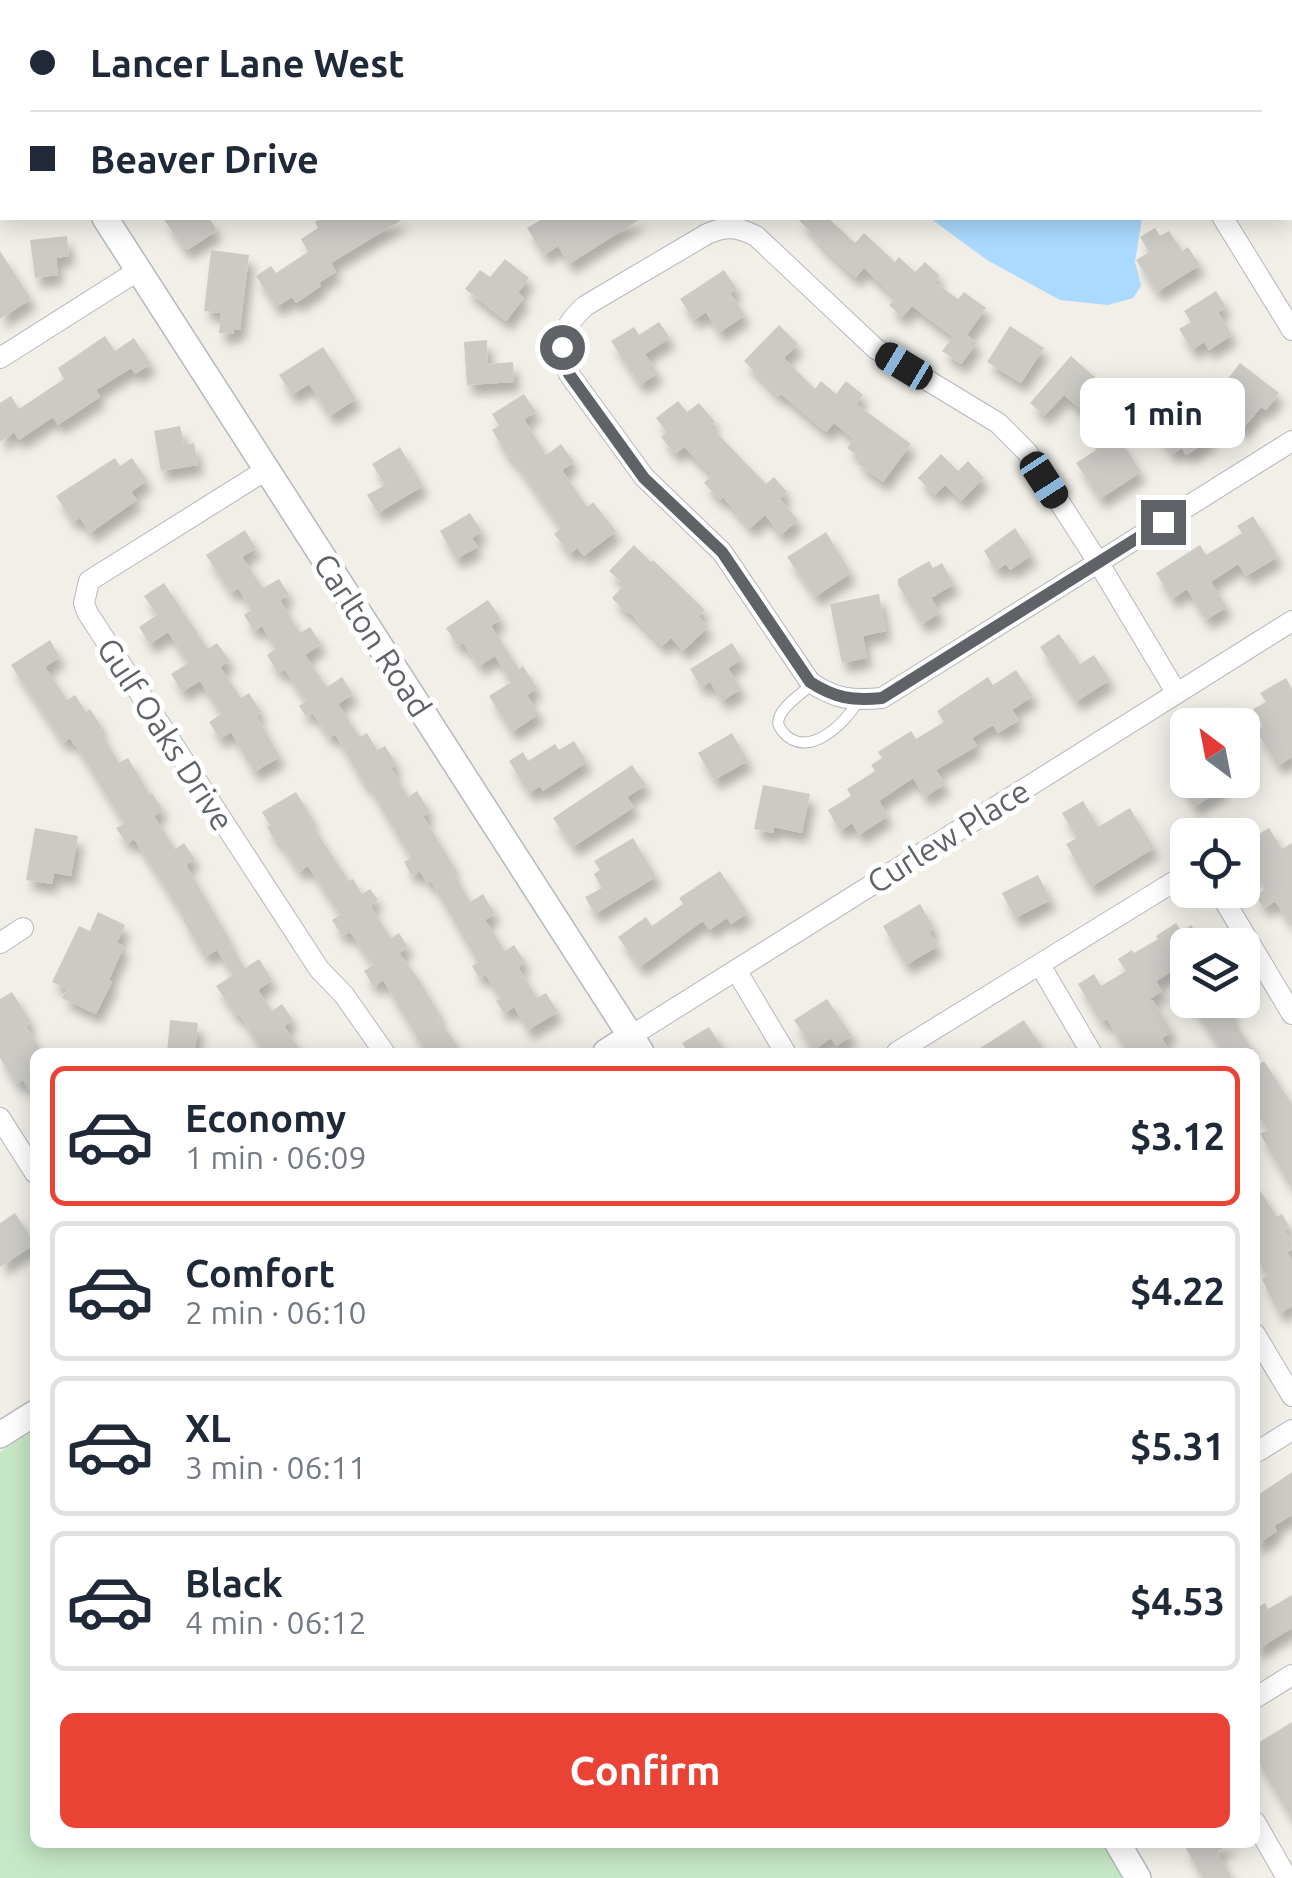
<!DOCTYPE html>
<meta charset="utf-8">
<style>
body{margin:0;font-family:Ubuntu,sans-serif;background:#f6f6f7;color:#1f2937;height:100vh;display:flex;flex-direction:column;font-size:38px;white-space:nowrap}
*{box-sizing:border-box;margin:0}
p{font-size:32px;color:#747a83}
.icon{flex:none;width:55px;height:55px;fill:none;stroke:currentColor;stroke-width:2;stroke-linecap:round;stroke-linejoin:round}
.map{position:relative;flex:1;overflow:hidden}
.drawer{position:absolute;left:30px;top:1048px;width:1230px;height:800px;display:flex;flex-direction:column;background:#fff;border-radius:15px;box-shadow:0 5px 25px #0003}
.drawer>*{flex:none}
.top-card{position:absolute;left:0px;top:0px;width:1292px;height:220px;box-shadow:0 5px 25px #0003;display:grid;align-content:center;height:220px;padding:0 30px;background:#fff}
.needle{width:65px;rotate:328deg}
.tools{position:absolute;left:1170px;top:708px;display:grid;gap:20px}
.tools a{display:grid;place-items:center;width:90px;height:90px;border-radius:15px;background:#fff;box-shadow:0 5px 25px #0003;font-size:50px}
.end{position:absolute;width:45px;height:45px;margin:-22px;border:12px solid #5f6368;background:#fff;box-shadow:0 0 0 5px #fff}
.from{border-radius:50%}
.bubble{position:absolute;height:70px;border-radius:15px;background:#fff;box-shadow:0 5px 25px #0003;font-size:32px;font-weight:700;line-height:70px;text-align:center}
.car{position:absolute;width:30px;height:60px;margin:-30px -15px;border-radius:12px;box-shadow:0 0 8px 2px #0007;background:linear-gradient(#222 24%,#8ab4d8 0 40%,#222 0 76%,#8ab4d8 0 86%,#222 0)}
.top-card b{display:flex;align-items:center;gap:35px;height:95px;font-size:38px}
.top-card b+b{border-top:2px solid #e0e1e3}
.top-card i{width:25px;height:25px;background:#1f2937}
ul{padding:18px 0 0;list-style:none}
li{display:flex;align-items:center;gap:30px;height:140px;margin:0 20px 15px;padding:0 10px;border:5px solid #e0e1e3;border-radius:15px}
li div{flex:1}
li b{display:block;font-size:38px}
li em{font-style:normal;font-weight:700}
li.selected{border-color:#ea4335}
li>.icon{width:90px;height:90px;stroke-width:1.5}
.action{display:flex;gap:20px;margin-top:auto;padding:20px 30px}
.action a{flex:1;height:115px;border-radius:15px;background:#ea4335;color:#fff;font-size:40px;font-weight:700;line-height:115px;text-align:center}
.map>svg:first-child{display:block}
.green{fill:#c5e8c5}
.water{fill:#aadaff}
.building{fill:#cccac5;filter:url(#shadow)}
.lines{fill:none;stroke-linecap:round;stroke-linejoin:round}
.service-casing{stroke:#b5b8bc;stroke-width:12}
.minor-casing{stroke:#b5b8bc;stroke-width:22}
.tertiary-casing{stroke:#b5b8bc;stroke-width:28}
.service{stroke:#fff;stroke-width:10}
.minor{stroke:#fff;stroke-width:20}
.tertiary{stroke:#fff;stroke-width:25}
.route{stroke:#5f6368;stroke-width:12}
.labels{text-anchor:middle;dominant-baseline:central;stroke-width:10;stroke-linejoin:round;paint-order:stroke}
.street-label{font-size:32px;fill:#5f6368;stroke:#fff}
</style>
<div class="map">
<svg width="1292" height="1878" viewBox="0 0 1292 1878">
<defs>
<filter id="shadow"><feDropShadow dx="5.5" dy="10" stdDeviation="5" flood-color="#0004"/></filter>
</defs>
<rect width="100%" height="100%" fill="#f1efe8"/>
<polygon class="green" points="35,1430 35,1842 1103,1842 1124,1878 0,1878 0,1452"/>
<polygon class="water" points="930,218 1142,218 1135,262 1141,286 1133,298 1108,305 1060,300 987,260"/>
<g class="building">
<polygon points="163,218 209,218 215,227 215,232 189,249 184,249"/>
<polygon points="322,218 405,218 331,263 336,272 319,283 321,286 296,303 292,297 276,307 256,276 271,266 276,273 308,252 301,239 318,228 315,222"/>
<polygon points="544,218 642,218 569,264 558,246 544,255 527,228"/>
<polygon points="797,218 828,218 855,243 864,233 895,262 899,257 915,272 925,262 940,276 934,282 958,299 964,292 986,308 967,335 977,343 961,364 942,351 953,337 912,306 902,317 889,305 896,298 864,268 855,278 814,238 815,237"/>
<polygon points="1155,228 1160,236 1169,231 1182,251 1188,247 1200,265 1157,292 1136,260 1149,252 1140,237"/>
<polygon points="67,236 69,256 56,258 58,275 35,278 30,240"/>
<polygon points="211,250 249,255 240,330 234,330 233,334 219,333 221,313 204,311"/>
<polygon points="0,251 31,299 0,319"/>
<polygon points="505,259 529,278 518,293 524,298 506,321 465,289 480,270 490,277"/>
<polygon points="724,270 737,289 730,293 745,315 719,333 706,312 694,320 680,299"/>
<polygon points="1216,291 1226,307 1218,312 1232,335 1209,350 1204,342 1192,350 1179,329 1191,322 1184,311"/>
<polygon points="659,322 670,338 645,354 658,373 640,385 611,341 634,327 639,335"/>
<polygon points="779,325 798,344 784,358 815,389 821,381 836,394 846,381 863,395 856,404 911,444 883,482 857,463 861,458 847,448 854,439 834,423 826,432 781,394 778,396 744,361"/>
<polygon points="1010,326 1044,348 1021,383 987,362"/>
<polygon points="105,336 115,351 134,338 151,364 135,374 131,368 96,390 100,397 58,425 53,417 19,440 14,432 0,442 0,403 11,396 19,409 64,379 58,368"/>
<polygon points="487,340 488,364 513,362 514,382 467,385 464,342"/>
<polygon points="323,347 356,399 330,416 309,384 292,395 279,375"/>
<polygon points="1071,356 1099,381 1092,389 1100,396 1085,413 1064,395 1044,416 1030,403"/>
<polygon points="1240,363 1279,393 1266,410 1261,407 1242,430 1209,403"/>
<polygon points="524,394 536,412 524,419 546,455 561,444 574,462 562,470 587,507 593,502 616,531 584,556 577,548 570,554 554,534 561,528 511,457 509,458 492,430 499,426 492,414"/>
<polygon points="678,401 687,412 699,403 715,422 710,426 766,484 774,477 787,492 780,499 798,520 781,535 765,515 750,528 723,497 720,500 704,483 712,475 684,447 675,454 661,437 667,433 656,418"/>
<polygon points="1187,411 1192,411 1211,439 1186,455 1182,448 1172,454 1156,431"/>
<polygon points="180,426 184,445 194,443 198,465 161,471 154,431"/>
<polygon points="1106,434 1111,442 1118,437 1141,472 1100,499 1076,463 1096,450 1092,444"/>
<polygon points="400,447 423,486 378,513 367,495 385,485 372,464"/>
<polygon points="941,454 958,471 968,461 984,478 961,501 945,485 935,495 918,478"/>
<polygon points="115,458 120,466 132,458 145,477 145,482 131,492 137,500 90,533 80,518 73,522 56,496"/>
<polygon points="470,513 482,532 472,538 478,547 456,559 440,531"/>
<polygon points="1253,516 1278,557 1246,576 1238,564 1211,582 1227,607 1206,620 1187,589 1172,599 1156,573 1200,545 1206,555 1242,533 1237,526"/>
<polygon points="1015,528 1032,555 1010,570 1006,564 996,570 984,551"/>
<polygon points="245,530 256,548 242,557 263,588 279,579 289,595 280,600 300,633 310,627 321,644 305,655 327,687 342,677 353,694 338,704 360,737 367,733 377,750 385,746 397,765 391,768 408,797 417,791 430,812 423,816 454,867 451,869 470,902 483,894 495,914 485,920 505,951 514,945 525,962 518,967 537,998 546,993 558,1012 528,1030 514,1007 504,1013 496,1001 501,998 485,974 479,978 472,966 478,962 431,881 427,883 420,871 412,876 404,862 411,858 367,783 364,784 335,734 329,738 312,712 306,716 299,706 306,701 284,669 278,673 267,655 276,649 262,626 254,631 244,615 251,610 238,588 231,593 206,555"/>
<polygon points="826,532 851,573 815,597 787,557"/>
<polygon points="634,545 651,562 653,560 705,610 698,616 708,627 683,651 671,638 662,646 629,612 627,613 612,598 624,585 609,571"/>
<polygon points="929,561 933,568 942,563 954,584 931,598 940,613 922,624 898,585 898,579"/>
<polygon points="164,583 208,649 217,643 230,661 220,667 241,698 249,693 261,712 256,715 280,757 254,772 231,732 220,739 209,722 221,714 200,681 182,692 171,674 188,663 168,632 150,644 139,627 157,615 144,596"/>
<polygon points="879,594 886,631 863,636 867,658 842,663 830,604"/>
<polygon points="488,600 501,619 491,626 519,669 523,666 537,688 527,695 539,714 512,732 489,696 511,682 495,656 479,666 463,643 458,646 446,628"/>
<polygon points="1059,634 1080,664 1094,655 1110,680 1076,702 1040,647"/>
<polygon points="50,640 60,657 45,667 67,700 75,695 86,712 90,709 102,728 99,730 119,763 128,758 150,795 152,793 163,810 154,816 175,849 184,843 195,859 186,865 231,942 229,943 245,968 259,959 272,980 258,990 272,1011 282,1004 293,1020 284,1026 301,1052 264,1052 239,1014 236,1016 216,986 233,975 217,950 205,957 183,920 185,919 134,839 127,844 116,828 124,824 76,745 75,746 70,738 63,743 11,665"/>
<polygon points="732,643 742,659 728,668 741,689 722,701 710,682 701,687 690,669"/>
<polygon points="1016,670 1033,696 1012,710 1019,720 998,733 993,725 972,738 977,746 936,770 945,784 925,797 913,778 879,801 888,816 859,835 852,823 840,831 828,810 851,796 847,789 875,771 871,765 882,758 878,752 911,731 916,739 944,722 937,711 988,677 993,685"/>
<polygon points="1286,678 1292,689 1292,757 1278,766 1256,730 1263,726 1253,709 1266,702 1260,693"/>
<polygon points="732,733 748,761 714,780 698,753"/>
<polygon points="574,741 587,762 543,791 540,786 529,793 509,761 523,752 528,761 555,744 559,750"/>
<polygon points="632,765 646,785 627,797 634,807 573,847 553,818"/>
<polygon points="1178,780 1217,780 1223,789 1194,807"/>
<polygon points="763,785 810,794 802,833 774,827 773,833 754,829"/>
<polygon points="296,792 313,820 310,822 349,881 353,879 362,894 370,889 378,900 370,905 376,915 391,938 399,933 408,947 399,953 418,978 440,1015 438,1017 461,1052 426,1052 383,980 374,987 364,971 373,965 350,932 342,936 332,920 340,915 308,866 299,872 278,840 276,842 267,827 270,825 262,812"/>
<polygon points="1083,801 1098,827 1130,808 1154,848 1091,887 1066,844 1077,838 1062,813"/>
<polygon points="35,828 78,836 71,876 54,873 52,884 26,880"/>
<polygon points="1269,828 1282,849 1292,843 1292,926 1275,901 1264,908 1255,896 1265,889 1249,863 1242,867 1242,844"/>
<polygon points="633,838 656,877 595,914 585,897 602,888 594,874 600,870 594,861"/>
<polygon points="720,871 748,913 731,924 727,918 709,930 703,921 697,925 640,967 618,937 646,917 652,926 683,904 679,898"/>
<polygon points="1038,875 1051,900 1015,918 1002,893"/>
<polygon points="920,904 934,928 929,932 938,946 906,965 883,926"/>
<polygon points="98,912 125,925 117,943 124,946 109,980 112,982 96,1014 62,998 67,989 52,982 79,926 90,931"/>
<polygon points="1176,923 1182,932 1191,925 1205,945 1188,945 1188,982 1178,968 1156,981 1162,991 1149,1000 1153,1000 1172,1032 1162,1038 1170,1052 1127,1052 1107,1019 1101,1023 1078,984 1094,974 1101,986 1126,971 1118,959 1132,950 1134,953 1158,939 1156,936"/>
<polygon points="12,992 31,1022 26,1026 42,1052 35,1052 35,1100 23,1080 16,1084 0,1058 0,999"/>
<polygon points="827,999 852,1036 836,1046 831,1038 814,1050 794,1020"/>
<polygon points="1189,1000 1224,1000 1233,1014 1230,1016 1254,1052 1223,1052"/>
<polygon points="170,1020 198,1023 195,1052 167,1052"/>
<polygon points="1024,1020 1045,1052 974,1052"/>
<polygon points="709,1027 725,1052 688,1052 682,1043"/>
<polygon points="1264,1061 1292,1104 1292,1189 1260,1134 1268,1130 1255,1110 1255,1067"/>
<polygon points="1255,1183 1277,1217 1282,1214 1289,1226 1284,1229 1292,1244 1292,1249 1287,1252 1292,1261 1292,1306 1279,1314 1262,1279 1267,1276 1255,1256"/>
<polygon points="15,1213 35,1244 0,1267 0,1223"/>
<polygon points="1292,1472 1292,1515 1274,1526 1277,1531 1255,1546 1255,1497"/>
<polygon points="1292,1595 1292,1628 1255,1651 1255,1609 1265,1603 1268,1609"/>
<polygon points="1292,1722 1292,1820 1255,1756 1255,1745"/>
<polygon points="1193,1842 1232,1842 1217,1852 1232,1878 1203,1878 1185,1847"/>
</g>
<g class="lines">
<g class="service-casing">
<path id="service" d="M812,684c-9,9 -29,21 -33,34 -2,6 0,9 4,14 24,29 63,-9 75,-31"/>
</g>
<g class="minor-casing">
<g id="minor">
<polyline points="134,0 135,2"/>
<polyline points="150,2 155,0"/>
<polyline points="597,2 600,0"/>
<polyline points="1205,2 1206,0"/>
<polyline points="0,97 2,95"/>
<polyline points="1223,218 1292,330"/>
<polyline points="0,358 139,270"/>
<polyline points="266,470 89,581 84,603 87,612 319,969 344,995 384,1052"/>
<path d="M1176,692l-78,-130 -71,-110 -29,-29 -122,-74 -120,-113c-18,-9 -30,-11 -49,-2l-122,72c-23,21 -29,38 -16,68l75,103 78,75 88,130c25,17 42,19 72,16l410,-257"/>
<polyline points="1218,890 1292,1014"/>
<polyline points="0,943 23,928"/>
<polyline points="1040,965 1091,1052"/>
<polyline points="736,970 785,1052"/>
<polyline points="631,1036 1292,621"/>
<polyline points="897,1052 1175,881 1188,877"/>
<polyline points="0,1118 35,1173"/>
<polyline points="1255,1334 1292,1396"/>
<polyline points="1255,1453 1292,1430"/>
<polyline points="1255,1698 1292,1675"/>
<polyline points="1255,1822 1287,1878"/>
</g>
</g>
<g class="tertiary-casing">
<g id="tertiary">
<polyline points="0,56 2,60"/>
<polyline points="105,218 641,1052"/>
<polyline points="606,1052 631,1036"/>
<polyline points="0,1435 35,1413"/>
<polyline points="1117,1842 1138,1878"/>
</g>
</g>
<use href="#service" class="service"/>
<use href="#minor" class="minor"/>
<use href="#tertiary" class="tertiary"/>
</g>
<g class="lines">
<path class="route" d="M562,347l2,13 5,14 75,104 78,74 88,130c25,16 42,19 72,16l281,-176"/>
</g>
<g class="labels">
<g class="street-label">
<text transform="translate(373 635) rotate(57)">Carlton Road</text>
<text transform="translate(166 734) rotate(57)">Gulf Oaks Drive</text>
<text transform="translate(948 836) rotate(-32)">Curlew Place</text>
</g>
</g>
</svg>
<div class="tools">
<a><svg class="needle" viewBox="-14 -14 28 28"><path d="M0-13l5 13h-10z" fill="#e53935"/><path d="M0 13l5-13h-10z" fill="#747a83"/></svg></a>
<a><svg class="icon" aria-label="locate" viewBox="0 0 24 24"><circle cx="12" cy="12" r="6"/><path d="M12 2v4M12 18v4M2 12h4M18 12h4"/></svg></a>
<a><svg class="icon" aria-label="layers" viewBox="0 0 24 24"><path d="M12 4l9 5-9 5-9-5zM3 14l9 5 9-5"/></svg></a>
</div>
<i class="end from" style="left:562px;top:347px"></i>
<i class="end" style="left:1163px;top:522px"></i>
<div class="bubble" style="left:1080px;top:378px;width:165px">1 min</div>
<i class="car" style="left:904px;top:366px;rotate:301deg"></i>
<i class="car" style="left:1044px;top:480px;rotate:147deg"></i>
<div class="top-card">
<b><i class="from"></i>Lancer Lane West</b>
<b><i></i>Beaver Drive</b>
</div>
<section class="drawer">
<ul>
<li class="selected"><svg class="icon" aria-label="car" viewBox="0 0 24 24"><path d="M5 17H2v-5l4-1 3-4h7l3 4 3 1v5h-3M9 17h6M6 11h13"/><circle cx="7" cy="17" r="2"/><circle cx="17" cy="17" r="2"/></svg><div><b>Economy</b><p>1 min · 06:09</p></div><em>$3.12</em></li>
<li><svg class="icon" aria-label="car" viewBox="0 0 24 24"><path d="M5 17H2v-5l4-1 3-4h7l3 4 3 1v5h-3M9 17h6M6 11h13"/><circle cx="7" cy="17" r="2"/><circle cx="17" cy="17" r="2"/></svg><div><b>Comfort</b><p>2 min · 06:10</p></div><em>$4.22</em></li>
<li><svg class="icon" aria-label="car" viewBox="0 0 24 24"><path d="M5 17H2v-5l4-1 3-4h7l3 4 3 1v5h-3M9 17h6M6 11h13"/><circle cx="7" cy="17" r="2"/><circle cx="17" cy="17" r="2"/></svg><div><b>XL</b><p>3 min · 06:11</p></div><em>$5.31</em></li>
<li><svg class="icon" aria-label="car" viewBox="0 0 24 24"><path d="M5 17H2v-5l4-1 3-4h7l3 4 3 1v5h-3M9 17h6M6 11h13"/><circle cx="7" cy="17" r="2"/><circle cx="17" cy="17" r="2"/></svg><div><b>Black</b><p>4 min · 06:12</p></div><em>$4.53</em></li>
</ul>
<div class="action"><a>Confirm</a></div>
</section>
</div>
